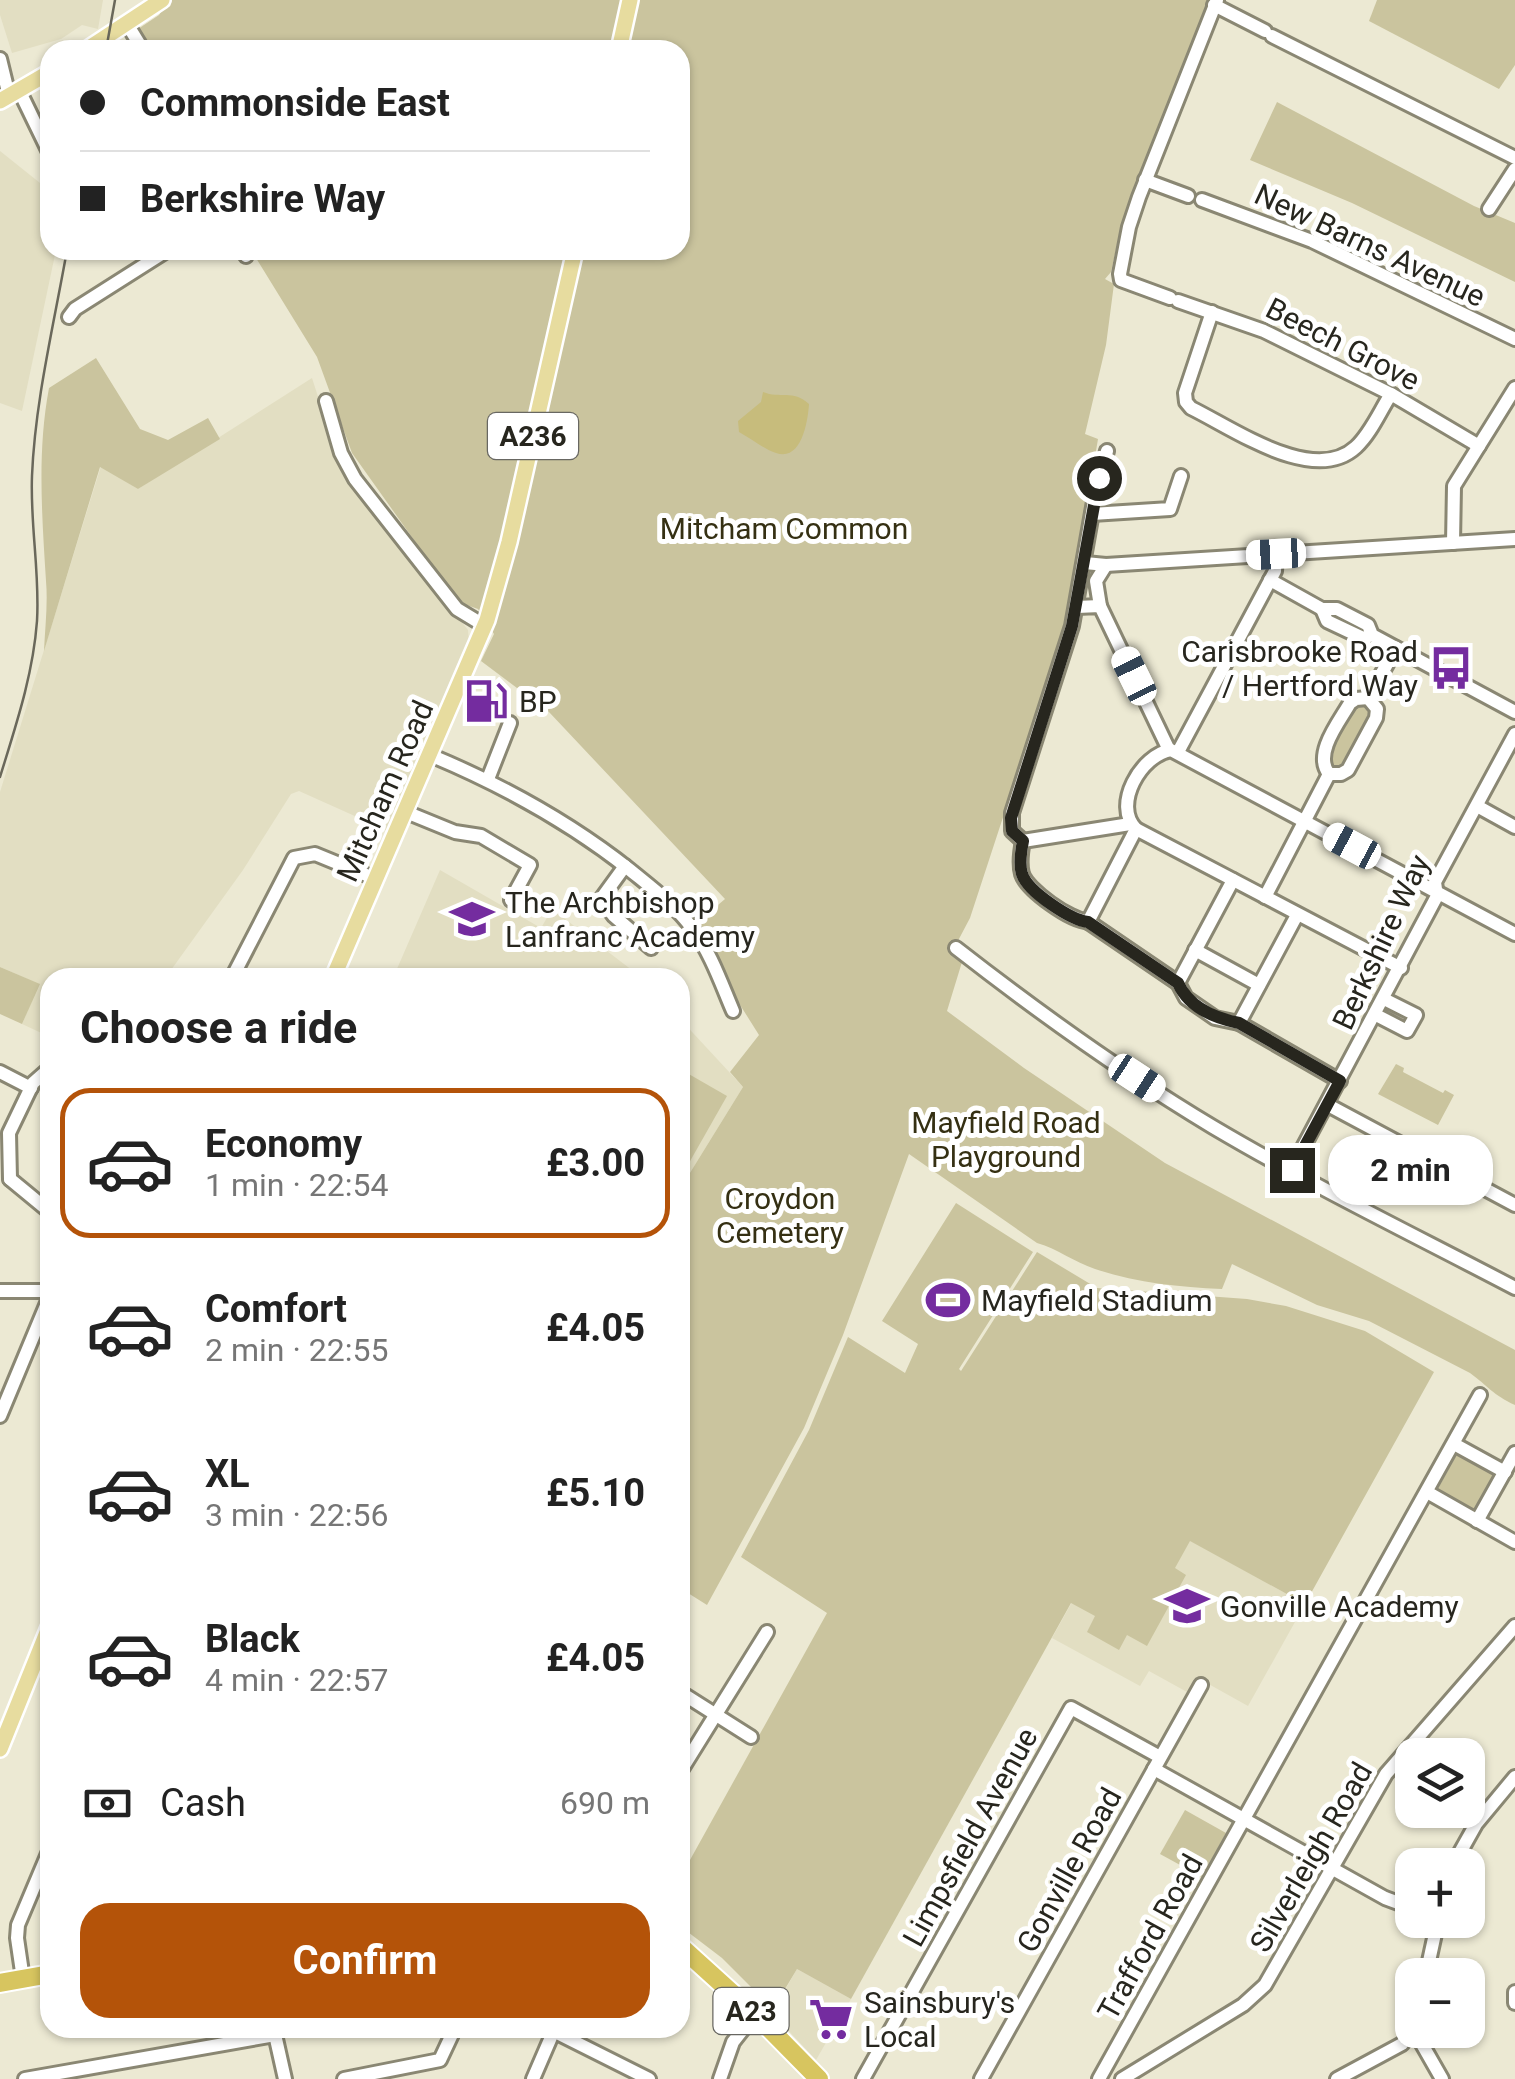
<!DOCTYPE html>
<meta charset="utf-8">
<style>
body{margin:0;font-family:Roboto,sans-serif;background:#f2f2f2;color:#222;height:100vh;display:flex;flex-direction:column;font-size:38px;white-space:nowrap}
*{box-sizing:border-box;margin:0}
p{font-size:32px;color:#767676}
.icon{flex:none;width:55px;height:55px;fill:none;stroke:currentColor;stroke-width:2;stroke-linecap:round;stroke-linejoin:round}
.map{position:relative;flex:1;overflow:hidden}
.drawer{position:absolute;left:40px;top:968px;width:650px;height:1070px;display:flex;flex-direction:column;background:#fff;border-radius:30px;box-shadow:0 2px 8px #0004}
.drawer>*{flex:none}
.top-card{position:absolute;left:40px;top:40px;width:650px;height:220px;border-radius:30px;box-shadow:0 2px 8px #0004;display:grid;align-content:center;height:220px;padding:0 40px;background:#fff}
.controls{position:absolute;left:1395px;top:1738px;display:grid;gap:20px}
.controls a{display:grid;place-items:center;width:90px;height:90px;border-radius:20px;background:#fff;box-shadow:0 2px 8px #0004;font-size:50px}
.end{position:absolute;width:45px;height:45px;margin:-22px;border:12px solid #27261e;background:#fff;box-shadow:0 0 0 5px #fff}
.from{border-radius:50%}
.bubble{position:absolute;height:70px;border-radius:30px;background:#fff;box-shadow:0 2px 8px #0004;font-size:32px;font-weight:700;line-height:70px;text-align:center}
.car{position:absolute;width:30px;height:60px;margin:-30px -15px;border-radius:12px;box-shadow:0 0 8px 2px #0007;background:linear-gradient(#fff 24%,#345 0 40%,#fff 0 76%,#345 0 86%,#fff 0)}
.top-card b{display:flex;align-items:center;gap:35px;height:95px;font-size:38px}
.top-card b+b{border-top:2px solid #e0e0e0}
.top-card i{width:25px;height:25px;background:#222}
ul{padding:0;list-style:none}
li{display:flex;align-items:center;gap:30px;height:150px;margin:0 20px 15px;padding:0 20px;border:5px solid transparent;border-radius:30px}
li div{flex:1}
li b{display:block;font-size:38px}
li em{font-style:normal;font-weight:700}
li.on{border-color:#b45309}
li>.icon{width:90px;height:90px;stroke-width:1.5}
h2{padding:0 40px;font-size:45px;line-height:120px}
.pay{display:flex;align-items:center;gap:25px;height:110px;padding:0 40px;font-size:38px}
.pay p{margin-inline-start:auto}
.action{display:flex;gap:20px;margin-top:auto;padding:20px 40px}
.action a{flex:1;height:115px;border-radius:30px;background:#b45309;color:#fff;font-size:40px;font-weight:700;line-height:115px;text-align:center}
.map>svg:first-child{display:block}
.built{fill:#e2dec2}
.green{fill:#cac49e}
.water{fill:#c7bc7c}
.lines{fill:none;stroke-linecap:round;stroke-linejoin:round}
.minor-casing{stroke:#8a8773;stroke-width:18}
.major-casing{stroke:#fff;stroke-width:20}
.highway-casing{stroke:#fff;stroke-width:22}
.minor{stroke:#fff;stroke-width:12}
.major{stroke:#e7dc9f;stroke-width:15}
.highway{stroke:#d7c55f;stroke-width:18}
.tram{stroke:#6a685b;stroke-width:2.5}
.route{stroke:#27261e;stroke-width:12}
.labels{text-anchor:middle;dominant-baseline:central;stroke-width:10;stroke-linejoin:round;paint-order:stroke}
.shield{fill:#fff;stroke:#686762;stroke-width:2.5}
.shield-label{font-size:28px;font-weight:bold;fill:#27261e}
.street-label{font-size:30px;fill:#27261e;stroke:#fff}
.park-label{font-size:30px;fill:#353013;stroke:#fff}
.poi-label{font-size:30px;fill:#27261e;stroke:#fff;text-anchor:start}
</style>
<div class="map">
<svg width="1515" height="2079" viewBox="0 0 1515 2079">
<rect width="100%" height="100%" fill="#ece9d3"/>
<g class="built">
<polygon points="0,0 103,0 98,29 82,25 61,39 12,53 0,15"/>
<polygon points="0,151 50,191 50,250 56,250 22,411 0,403"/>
<polygon points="312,378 340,465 468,630 469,641 386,830 299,791 291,794 243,870 166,977 50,978 50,1037 22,1024 39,984 0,967 0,792 101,466 138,489"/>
<polygon points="440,870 541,928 552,909 641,977 393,978"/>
<polygon points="680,1019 743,1087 680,1189"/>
<polygon points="1126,1505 1305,1604 1248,1706 1196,1677 1187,1692 1149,1671 1140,1686 1052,1638"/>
<polygon points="797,1969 851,1999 816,2060 772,2013"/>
</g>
<g class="green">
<path d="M169,0h1040l-87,222 -11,50 -6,7 9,5 -8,61 -21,89 13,5 -30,180 -98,299 -19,36 11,8 -15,49 77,57 141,95 350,187v55c-22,-10 -27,-19 -45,-32l-101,-52 -52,-16 -85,-41 -10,25c-44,-2 -85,-6 -127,-20 -21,-7 -37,-20 -58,-26l-128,-89 -66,181 -39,93 -97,177 -27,-17v-399l63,-102 -13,-15 29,-37 -34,-54 -27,-59 27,-23 -176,-187 -68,-51 13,-27 -16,-25 -20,-7 -106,-149 -35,-96 -66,-107h429v-200h-526l-16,-21 21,-14z"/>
<polygon points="1377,0 1515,0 1515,65 1499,89 1369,21"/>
<polygon points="1277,102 1474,206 1515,223 1515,282 1352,203 1250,160"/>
<path d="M96,358l44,71 28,11 40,-22 12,21 -82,50 -38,-22 -56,184c1,-23 4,-47 2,-70 -4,-65 -9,-129 3,-193z"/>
<polygon points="1361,701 1374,712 1346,768 1330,768 1326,756 1352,705"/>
<polygon points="0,967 40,984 22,1024 0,1014"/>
<polygon points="1396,1064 1404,1068 1403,1072 1443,1093 1445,1090 1454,1095 1438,1125 1378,1094"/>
<polygon points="680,1069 727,1096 685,1170 680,1167"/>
<polygon points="956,1203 1033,1252 959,1369 961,1371 1037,1252 1097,1288 1247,1299 1286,1306 1365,1331 1434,1372 1305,1604 1190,1541 1175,1568 1186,1575 1147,1646 1127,1635 1119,1650 1087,1632 1095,1616 1071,1603 851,1999 797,1969 773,2009 722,1958 680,1926 680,1878 827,1613 741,1557 809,1430 848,1337 905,1373 918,1344 882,1321"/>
<polygon points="1458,1452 1497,1473 1474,1513 1436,1492"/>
<polygon points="1185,1810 1226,1833 1202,1877 1160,1854"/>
</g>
<path class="water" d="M763,392c17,7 30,-3 46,12 -1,16 -7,58 -33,49 -12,-4 -26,-15 -37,-21l-1,-11 23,-19z"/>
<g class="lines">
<g class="minor-casing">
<g id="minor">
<polyline points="1214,5 1265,31"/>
<polyline points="127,24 143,50"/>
<polyline points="1272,36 1515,158"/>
<polyline points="0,59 9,96"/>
<polyline points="19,90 50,154"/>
<polyline points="1145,180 1188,196"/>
<polyline points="1202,200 1312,241 1515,339"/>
<polyline points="1489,209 1515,169"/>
<polyline points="243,250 246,256"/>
<polyline points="1170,298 1121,280 1120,274 1129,227 1139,197 1217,0"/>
<polyline points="1178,301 1264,331 1391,394 1479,446"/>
<path d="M1212,312l-27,81 1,9 5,6c43,21 123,78 165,39 15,-14 24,-36 35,-53"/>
<polyline points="69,317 75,309 168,250"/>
<polyline points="326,401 341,453 355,479 457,609 485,626"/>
<polyline points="1092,514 1170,509 1181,476"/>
<polyline points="1453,543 1454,486 1515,388"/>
<polyline points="1085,563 1106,565 1515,539"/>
<polyline points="1270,580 1322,609 1337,609 1368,625 1372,635 1515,712"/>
<polyline points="1100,606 1096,581 1106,565"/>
<polyline points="1077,607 1100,606 1169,750"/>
<polyline points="1322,609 1327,621 1363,638 1372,635"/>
<polyline points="1178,752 1275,571 1276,554"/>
<path d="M430,755c72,30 138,66 200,115 22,18 45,35 62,58 19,25 29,55 41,83"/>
<path d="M1329,774c-16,-20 10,-52 21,-71l6,-4 12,-1 28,-50"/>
<polyline points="488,779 510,723"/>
<polyline points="1477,806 1515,827"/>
<polyline points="406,812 455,832 481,836 530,865 511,900"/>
<polyline points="1136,829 1401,968"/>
<path d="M1023,841c-2,10 -4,22 -1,33 5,16 49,47 65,47l91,62 8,15 29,20 24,5 101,58"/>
<polyline points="1023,841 1012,831 1012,813 1072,626 1096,490 1107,451"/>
<polyline points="1023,841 1130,824"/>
<polyline points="625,866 601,899 614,916 651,948"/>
<polyline points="1265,897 1329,774 1341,774 1348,770 1376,718 1377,709 1368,698"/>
<path d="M1088,922l48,-93c-24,-24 5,-74 35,-79l344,184"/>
<path d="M956,948c82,64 167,125 257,179 98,58 201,108 302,161"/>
<polyline points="1195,950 1259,985"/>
<polyline points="232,978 294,858 315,854 376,879"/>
<polyline points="1178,983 1233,880"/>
<polyline points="1376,1015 1407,1031 1416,1015 1384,999"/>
<polyline points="1239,1023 1297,915"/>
<polyline points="0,1072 31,1088"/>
<polyline points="1328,1105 1515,1205"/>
<polyline points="1291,1170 1437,896 1435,882 1515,734"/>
<polyline points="10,1179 9,1133 33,1083 50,1068"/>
<polyline points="10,1179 50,1212"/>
<polyline points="0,1291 50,1291"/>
<polyline points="0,1416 50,1296"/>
<polyline points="1454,1444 1505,1472"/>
<polyline points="1427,1492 1515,1542"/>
<polyline points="1477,1521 1515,1453"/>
<polyline points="680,1692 751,1737"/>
<polyline points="1154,1769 1385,1898 1412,1908"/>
<polyline points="680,1772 767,1632"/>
<polyline points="1453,1865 1476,1824 1515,1777"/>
<polyline points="1426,1975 1438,1920"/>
<polyline points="23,1979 17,1938 18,1925 50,1849"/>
<polyline points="1515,1992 1515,2003"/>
<polyline points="274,2030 285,2079"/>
<polyline points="1414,2030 1442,2079"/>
<polyline points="553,2031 649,2079"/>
<polyline points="25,2079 275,2035"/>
<polyline points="344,2079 440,2060 455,2028"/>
<polyline points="533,2079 555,2028"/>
<polyline points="720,2079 733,2042 755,2014"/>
<polyline points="863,2079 1071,1708 1160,1757"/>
<polyline points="981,2079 1201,1685"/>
<polyline points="1099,2079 1480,1395"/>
<polyline points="1122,2079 1243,2005 1265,1985 1386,1774 1515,1626"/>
<polyline points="1337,2079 1402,2044 1413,2030"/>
</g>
</g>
<g class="major-casing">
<g id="major">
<polyline points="86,50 162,0"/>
<polyline points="619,50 630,0"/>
<polyline points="0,101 50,72"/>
<polyline points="333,978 487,620 509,542 575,250"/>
<polyline points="0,1749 50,1625"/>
</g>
</g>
<g class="highway-casing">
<g id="highway">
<polyline points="680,1946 755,2014 819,2079"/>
<polyline points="0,1983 50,1974"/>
</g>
</g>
<use href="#minor" class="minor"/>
<use href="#major" class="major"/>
<use href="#highway" class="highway"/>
<g class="tram">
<polyline points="106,50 115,0"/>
<path d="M0,777c16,-52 33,-102 37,-156 3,-48 -7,-96 -5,-145 3,-75 22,-152 35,-226"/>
</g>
</g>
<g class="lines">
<path class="route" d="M1099,478l-27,148 -61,192 1,13 11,10c-2,10 -4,23 -1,33 6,18 49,46 66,48l90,61c11,25 36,35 61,40l101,58 -48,89"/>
</g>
<defs>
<g id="bus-bare" transform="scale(3.45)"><path d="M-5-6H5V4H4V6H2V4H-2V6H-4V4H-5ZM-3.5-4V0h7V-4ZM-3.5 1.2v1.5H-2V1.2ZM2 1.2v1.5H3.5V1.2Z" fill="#742c9f" stroke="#fff" stroke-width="2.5" paint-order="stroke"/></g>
<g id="fuel-bare" transform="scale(3.45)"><path d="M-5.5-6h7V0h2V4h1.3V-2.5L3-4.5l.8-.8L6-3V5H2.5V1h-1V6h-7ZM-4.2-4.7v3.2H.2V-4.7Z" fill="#742c9f" stroke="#fff" stroke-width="2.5" paint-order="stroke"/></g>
<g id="school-bare" transform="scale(3.45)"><path d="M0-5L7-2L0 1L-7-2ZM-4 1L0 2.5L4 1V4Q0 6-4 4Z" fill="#742c9f" stroke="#fff" stroke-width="2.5" paint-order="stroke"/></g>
<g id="stadium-bare" transform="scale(3.45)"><path d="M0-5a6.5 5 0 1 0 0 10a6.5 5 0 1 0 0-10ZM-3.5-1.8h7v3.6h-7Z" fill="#742c9f" stroke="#fff" stroke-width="2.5" paint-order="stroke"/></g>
<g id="supermarket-bare" transform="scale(3.45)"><path d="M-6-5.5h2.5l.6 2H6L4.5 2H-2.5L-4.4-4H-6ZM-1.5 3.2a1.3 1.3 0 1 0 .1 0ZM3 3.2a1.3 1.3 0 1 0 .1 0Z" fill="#742c9f" stroke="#fff" stroke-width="2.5" paint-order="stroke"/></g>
</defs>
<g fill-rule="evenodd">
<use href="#bus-bare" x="1451" y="668"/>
<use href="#fuel-bare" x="486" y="701"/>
<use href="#school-bare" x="472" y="919"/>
<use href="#stadium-bare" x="948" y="1300"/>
<use href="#school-bare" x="1187" y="1606"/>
<use href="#supermarket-bare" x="831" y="2019"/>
</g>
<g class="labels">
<g class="shield">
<rect x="488" y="413" width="90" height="46" rx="8"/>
<rect x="713.5" y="1988" width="75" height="46" rx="8"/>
</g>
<g class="shield-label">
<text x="533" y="436">A236</text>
<text x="751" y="2011">A23</text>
</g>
<g class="street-label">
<text transform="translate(1370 245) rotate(25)">New Barns Avenue</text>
<text transform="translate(1343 344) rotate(27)">Beech Grove</text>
<text transform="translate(385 791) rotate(-66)">Mitcham Road</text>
<text transform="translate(1381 942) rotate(-65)">Berkshire Way</text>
<text transform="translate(970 1837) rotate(-61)">Limpsfield Avenue</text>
<text transform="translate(1311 1857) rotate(-60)">Silverleigh Road</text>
<text transform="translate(1069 1870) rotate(-61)">Gonville Road</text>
<text transform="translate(1150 1937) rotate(-61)">Trafford Road</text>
</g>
<g class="park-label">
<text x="784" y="528">Mitcham Common</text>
<text x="1006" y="1122">Mayfield Road<tspan x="1006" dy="34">Playground</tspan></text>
<text x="780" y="1198">Croydon<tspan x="780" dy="34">Cemetery</tspan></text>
</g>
<g class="poi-label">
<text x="1418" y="651" text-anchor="end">Carisbrooke Road<tspan x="1418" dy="34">/ Hertford Way</tspan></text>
<text x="519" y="701">BP</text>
<text x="505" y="902">The Archbishop<tspan x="505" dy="34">Lanfranc Academy</tspan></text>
<text x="981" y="1300">Mayfield Stadium</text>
<text x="1220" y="1606">Gonville Academy</text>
<text x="864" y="2002">Sainsbury's<tspan x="864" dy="34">Local</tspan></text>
</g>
</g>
</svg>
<div class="controls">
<a><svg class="icon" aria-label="layers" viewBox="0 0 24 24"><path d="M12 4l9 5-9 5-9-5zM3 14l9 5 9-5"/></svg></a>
<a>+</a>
<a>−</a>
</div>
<i class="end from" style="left:1099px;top:478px"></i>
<i class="end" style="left:1292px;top:1170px"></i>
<div class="bubble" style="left:1328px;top:1135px;width:165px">2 min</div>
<i class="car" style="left:1276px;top:554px;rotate:267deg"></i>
<i class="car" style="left:1134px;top:676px;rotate:334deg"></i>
<i class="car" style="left:1352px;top:846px;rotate:298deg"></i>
<i class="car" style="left:1137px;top:1078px;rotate:123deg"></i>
<div class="top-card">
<b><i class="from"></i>Commonside East</b>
<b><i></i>Berkshire Way</b>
</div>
<section class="drawer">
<h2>Choose a ride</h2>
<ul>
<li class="on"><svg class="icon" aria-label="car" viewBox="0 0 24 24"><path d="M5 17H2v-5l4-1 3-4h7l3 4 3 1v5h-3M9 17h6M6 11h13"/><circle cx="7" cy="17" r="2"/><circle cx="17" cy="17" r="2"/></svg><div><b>Economy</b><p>1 min · 22:54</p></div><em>£3.00</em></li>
<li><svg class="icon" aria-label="car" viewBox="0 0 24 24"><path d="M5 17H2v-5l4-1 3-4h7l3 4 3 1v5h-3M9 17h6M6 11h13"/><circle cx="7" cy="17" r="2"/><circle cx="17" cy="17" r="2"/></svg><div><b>Comfort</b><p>2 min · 22:55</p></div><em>£4.05</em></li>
<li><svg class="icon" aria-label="car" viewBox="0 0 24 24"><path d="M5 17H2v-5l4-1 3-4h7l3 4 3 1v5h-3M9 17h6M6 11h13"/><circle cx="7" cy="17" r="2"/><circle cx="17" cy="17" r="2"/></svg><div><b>XL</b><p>3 min · 22:56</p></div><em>£5.10</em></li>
<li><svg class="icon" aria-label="car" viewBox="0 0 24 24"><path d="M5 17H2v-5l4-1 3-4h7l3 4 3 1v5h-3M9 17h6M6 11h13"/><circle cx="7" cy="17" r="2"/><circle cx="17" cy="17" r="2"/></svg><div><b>Black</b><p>4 min · 22:57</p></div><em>£4.05</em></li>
</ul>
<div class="pay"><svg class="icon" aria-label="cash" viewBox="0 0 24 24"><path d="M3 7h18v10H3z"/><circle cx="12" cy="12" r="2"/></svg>Cash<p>690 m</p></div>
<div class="action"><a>Confirm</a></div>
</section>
</div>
